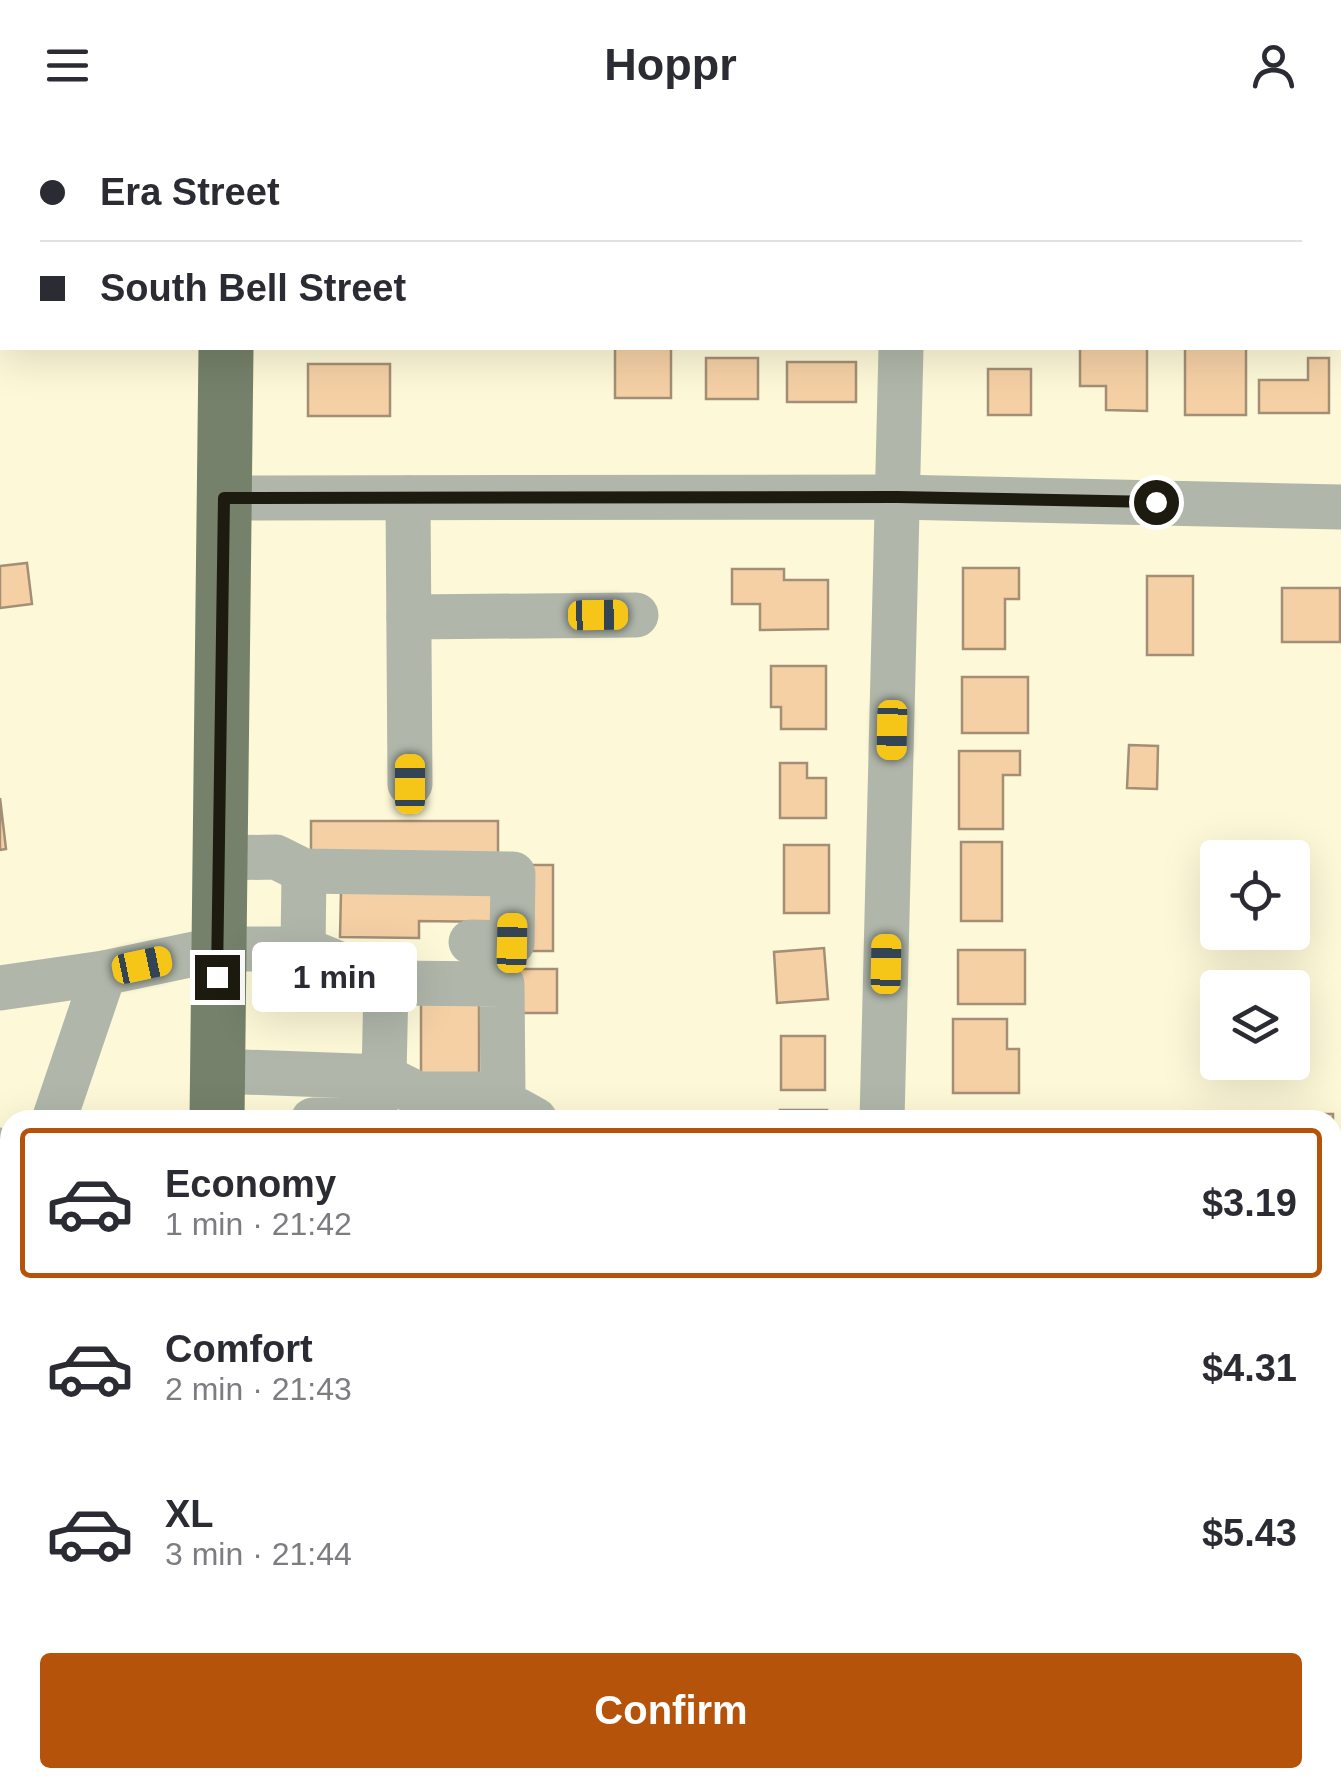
<!DOCTYPE html>
<meta charset="utf-8">
<style>
body{margin:0;font-family:Arial,sans-serif;background:#f7f7f7;color:#2b2b33;height:100vh;display:flex;flex-direction:column;font-size:38px;white-space:nowrap}
*{box-sizing:border-box;margin:0}
p{font-size:32px;color:#7c7c81}
.icon{flex:none;width:55px;height:55px;fill:none;stroke:currentColor;stroke-width:2;stroke-linecap:round;stroke-linejoin:round}
.map{position:relative;flex:1;overflow:hidden}
.panel{position:absolute;left:0px;top:980px;width:1342px;height:678px;display:flex;flex-direction:column;background:#fff;border-radius:30px 30px 0 0;box-shadow:0 10px 40px #0002}
.panel>*{flex:none}
.top-card{position:absolute;left:0px;top:0px;width:1342px;height:220px;box-shadow:0 10px 40px #0002;display:grid;align-content:center;height:220px;padding:0 40px;background:#fff}
.fabs{position:absolute;left:1200px;top:710px;display:grid;gap:20px}
.fabs a{display:grid;place-items:center;width:110px;height:110px;border-radius:10px;background:#fff;box-shadow:0 10px 40px #0002;font-size:50px}
.end{position:absolute;width:45px;height:45px;margin:-22px;border:12px solid #1d1b0f;background:#fff;box-shadow:0 0 0 5px #fff}
.from{border-radius:50%}
.bubble{position:absolute;height:70px;border-radius:10px;background:#fff;box-shadow:0 10px 40px #0002;font-size:32px;font-weight:700;line-height:70px;text-align:center}
.car{position:absolute;width:30px;height:60px;margin:-30px -15px;border-radius:12px;box-shadow:0 0 8px 2px #0007;background:linear-gradient(#f5c518 24%,#345 0 40%,#f5c518 0 76%,#345 0 86%,#f5c518 0)}
.top-card b{display:flex;align-items:center;gap:35px;height:95px;font-size:38px}
.top-card b+b{border-top:2px solid #e1e1e2}
.top-card i{width:25px;height:25px;background:#2b2b33}
ul{padding:18px 0 0;list-style:none}
li{display:flex;align-items:center;gap:30px;height:150px;margin:0 20px 15px;padding:0 20px;border:5px solid transparent;border-radius:10px}
li div{flex:1}
li b{display:block;font-size:38px}
li em{font-style:normal;font-weight:700}
li.selected{border-color:#b45309}
li>.icon{width:90px;height:90px;stroke-width:1.5}
.primary-button{display:flex;gap:20px;margin-top:auto;padding:20px 40px}
.primary-button a{flex:1;height:115px;border-radius:10px;background:#b45309;color:#fff;font-size:40px;font-weight:700;line-height:115px;text-align:center}
header{display:flex;justify-content:space-between;align-items:center;height:130px;padding:0 40px;background:#fff;font-size:45px;font-weight:700}
.map>svg:first-child{display:block}
.building{fill:#f5d0a5;stroke:#a48f76;stroke-width:2.5}
.lines{fill:none;stroke-linecap:round;stroke-linejoin:round}
.minor{stroke:#b0b7aa;stroke-width:45}
.major{stroke:#75816a;stroke-width:55}
.route{stroke:#1d1b0f;stroke-width:12}
</style>
<header><svg class="icon" aria-label="menu" viewBox="0 0 24 24"><path d="M4 6h16M4 12h16M4 18h16"/></svg>Hoppr<svg class="icon" aria-label="person" viewBox="0 0 24 24"><circle cx="12" cy="8" r="4"/><path d="M4 21q1-7 8-7t8 7"/></svg></header>
<div class="map">
<svg width="1341" height="1656" viewBox="0 0 1341 1656">
<rect width="100%" height="100%" fill="#fdf8d7"/>
<g class="building">
<rect x="615" y="218" width="56" height="50"/>
<polygon points="1080,218 1147,218 1147,281 1106,280 1106,256 1080,256"/>
<rect x="1185" y="218" width="61" height="67"/>
<rect x="706" y="228" width="52" height="41"/>
<polygon points="1308,228 1329,228 1329,283 1259,283 1259,250 1308,250"/>
<rect x="787" y="232" width="69" height="40"/>
<rect x="308" y="234" width="82" height="52"/>
<rect x="988" y="239" width="43" height="46"/>
<polygon points="27,433 32,474 0,478 0,436"/>
<polygon points="963,438 1019,438 1019,469 1005,469 1005,519 963,519"/>
<polygon points="732,439 784,439 784,450 828,450 828,499 760,500 760,474 732,474"/>
<rect x="1147" y="446" width="46" height="79"/>
<rect x="1282" y="458" width="58" height="54"/>
<polygon points="771,536 826,536 826,599 781,599 781,577 771,577"/>
<rect x="962" y="547" width="66" height="56"/>
<polygon points="1129,615 1158,616 1157,659 1127,658"/>
<polygon points="959,621 1020,621 1020,645 1003,645 1003,699 959,699"/>
<polygon points="780,633 807,633 807,648 826,648 826,688 780,688"/>
<polygon points="0,668 6,719 0,720"/>
<rect x="311" y="691" width="187" height="34"/>
<rect x="961" y="712" width="41" height="79"/>
<rect x="784" y="715" width="45" height="68"/>
<rect x="523" y="735" width="30" height="86"/>
<polygon points="498,755 498,792 419,791 419,808 340,807 341,762"/>
<polygon points="824,818 828,869 777,873 774,822"/>
<rect x="958" y="820" width="67" height="54"/>
<rect x="516" y="839" width="41" height="44"/>
<rect x="421" y="861" width="58" height="95"/>
<polygon points="953,889 1007,889 1007,919 1019,919 1019,963 953,963"/>
<rect x="781" y="906" width="44" height="54"/>
<rect x="780" y="980" width="47" height="10"/>
<rect x="1109" y="983" width="47" height="7"/>
<polygon points="1285,984 1333,984 1333,1086 1332,990 1285,990"/>
<polygon points="10,1266 10,1304 0,1299 0,1286"/>
</g>
<g class="lines">
<g class="minor">
<polyline points="905,2 905,0"/>
<polyline points="1340,9 1341,9"/>
<polyline points="224,368 897,367 1341,377"/>
<polyline points="408,368 410,654"/>
<polyline points="409,487 636,485"/>
<polyline points="219,728 276,727 304,741 513,744 512,813 471,812"/>
<polyline points="0,858 104,843"/>
<polyline points="217,941 384,947 386,853 303,819"/>
<polyline points="384,947 418,964 503,964 502,854 386,853"/>
<polyline points="465,980 517,980 535,990"/>
<polyline points="54,990 104,843 218,819 303,819 304,741"/>
<polyline points="313,990 378,990"/>
<polyline points="882,990 901,218"/>
<polyline points="0,1020 10,1024"/>
<polyline points="1332,1624 1341,1627"/>
<polyline points="215,1648 215,1656"/>
<polyline points="464,1656 464,1648"/>
<polyline points="1257,1656 1257,1648"/>
</g>
<g class="major">
<polyline points="228,2 228,0"/>
<polyline points="217,990 226,218"/>
<polyline points="0,1132 10,1143"/>
<polyline points="1332,1535 1341,1537"/>
</g>
</g>
<g class="lines">
<polyline class="route" points="217,847 224,368 897,367 1156,372"/>
</g>
</svg>
<div class="fabs">
<a><svg class="icon" aria-label="locate" viewBox="0 0 24 24"><circle cx="12" cy="12" r="6"/><path d="M12 2v4M12 18v4M2 12h4M18 12h4"/></svg></a>
<a><svg class="icon" aria-label="layers" viewBox="0 0 24 24"><path d="M12 4l9 5-9 5-9-5zM3 14l9 5 9-5"/></svg></a>
</div>
<i class="end from" style="left:1156px;top:372px"></i>
<i class="end" style="left:217px;top:847px"></i>
<div class="bubble" style="left:252px;top:812px;width:165px">1 min</div>
<i class="car" style="left:598px;top:485px;rotate:89deg"></i>
<i class="car" style="left:892px;top:600px;rotate:181deg"></i>
<i class="car" style="left:410px;top:654px;rotate:0deg"></i>
<i class="car" style="left:512px;top:813px;rotate:1deg"></i>
<i class="car" style="left:886px;top:834px;rotate:1deg"></i>
<i class="car" style="left:142px;top:835px;rotate:78deg"></i>
<div class="top-card">
<b><i class="from"></i>Era Street</b>
<b><i></i>South Bell Street</b>
</div>
<section class="panel">
<ul>
<li class="selected"><svg class="icon" aria-label="car" viewBox="0 0 24 24"><path d="M5 17H2v-5l4-1 3-4h7l3 4 3 1v5h-3M9 17h6M6 11h13"/><circle cx="7" cy="17" r="2"/><circle cx="17" cy="17" r="2"/></svg><div><b>Economy</b><p>1 min · 21:42</p></div><em>$3.19</em></li>
<li><svg class="icon" aria-label="car" viewBox="0 0 24 24"><path d="M5 17H2v-5l4-1 3-4h7l3 4 3 1v5h-3M9 17h6M6 11h13"/><circle cx="7" cy="17" r="2"/><circle cx="17" cy="17" r="2"/></svg><div><b>Comfort</b><p>2 min · 21:43</p></div><em>$4.31</em></li>
<li><svg class="icon" aria-label="car" viewBox="0 0 24 24"><path d="M5 17H2v-5l4-1 3-4h7l3 4 3 1v5h-3M9 17h6M6 11h13"/><circle cx="7" cy="17" r="2"/><circle cx="17" cy="17" r="2"/></svg><div><b>XL</b><p>3 min · 21:44</p></div><em>$5.43</em></li>
</ul>
<div class="primary-button"><a>Confirm</a></div>
</section>
</div>
